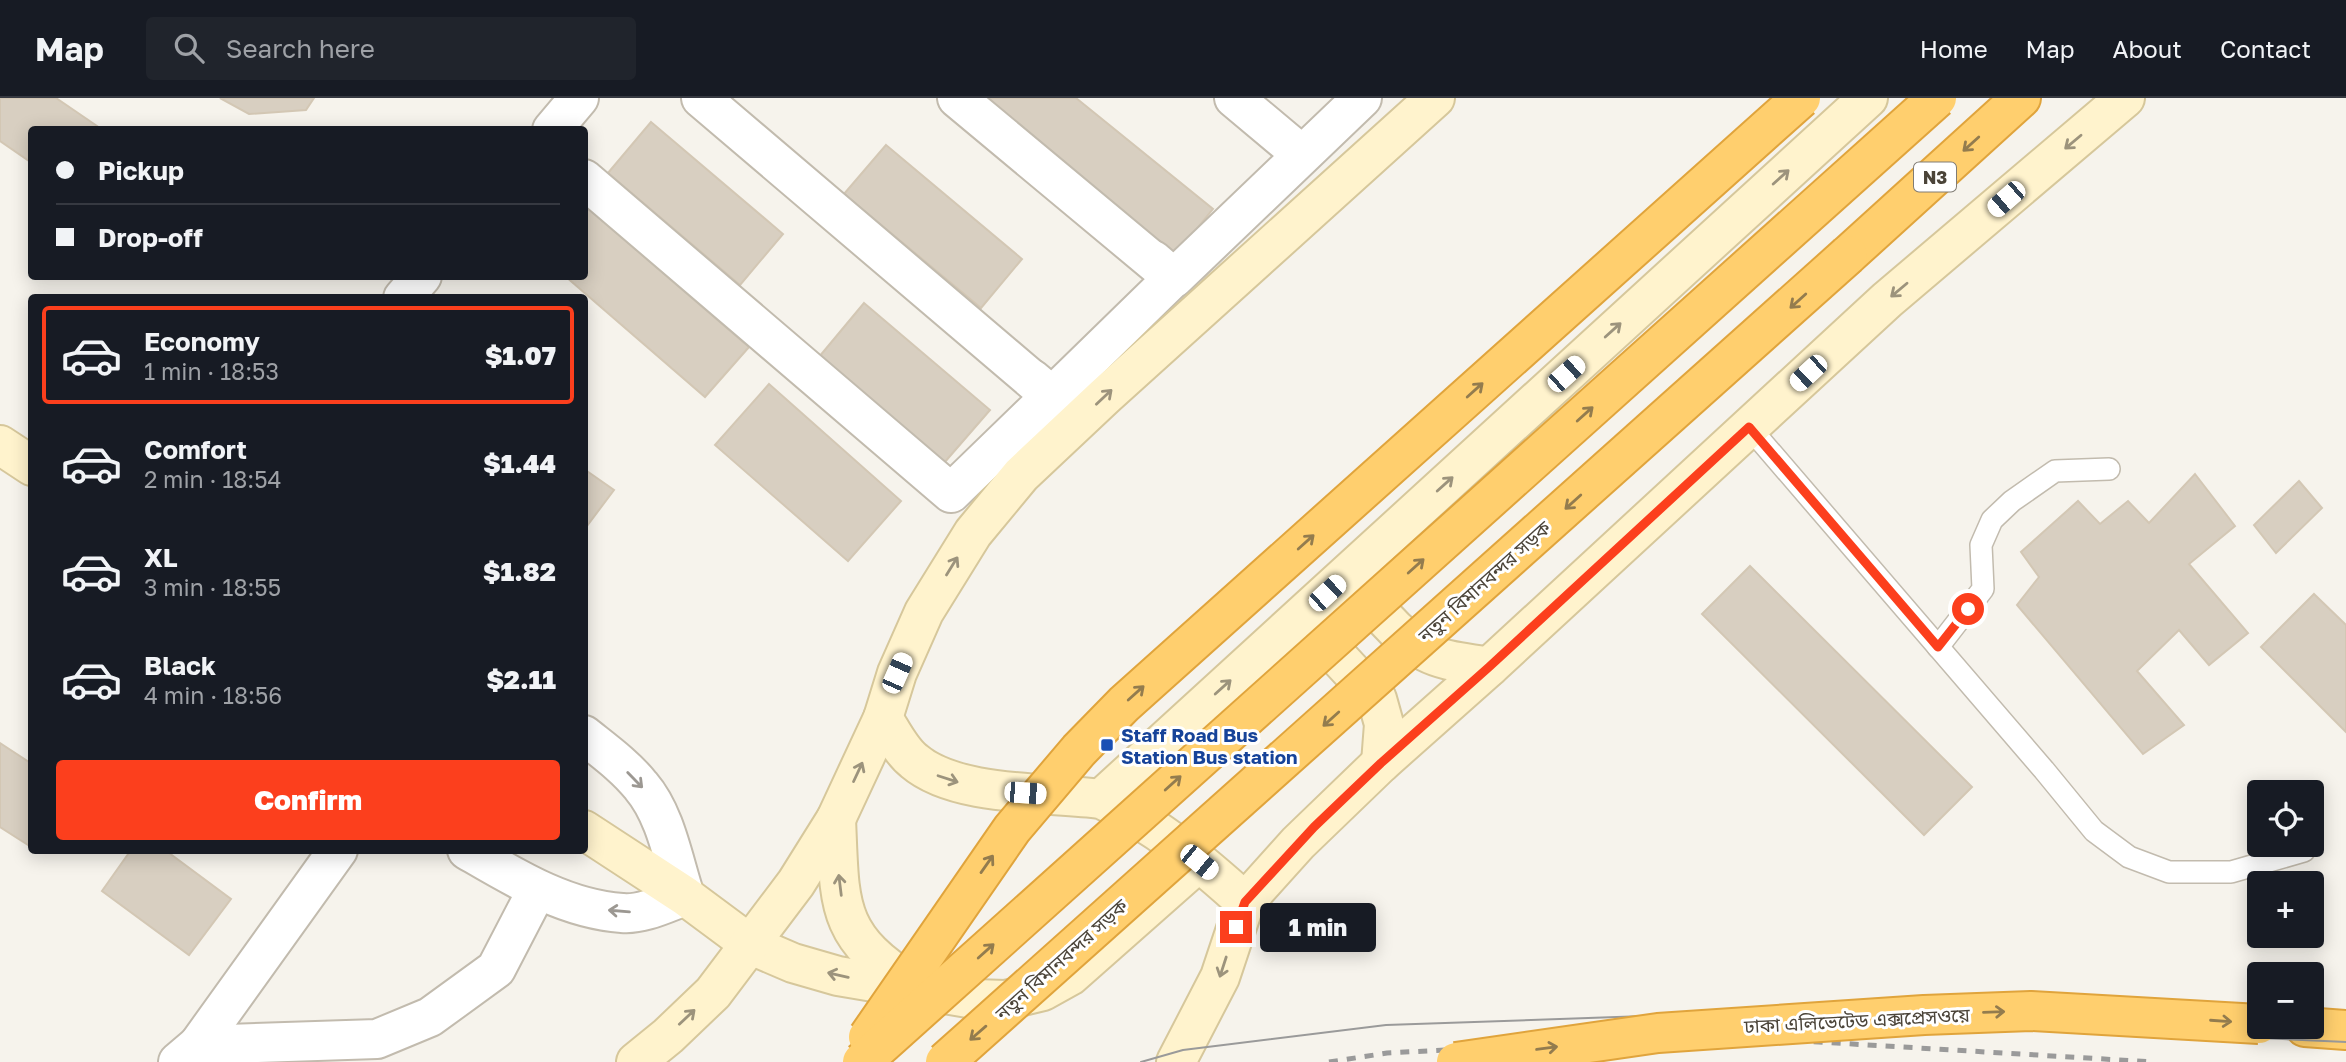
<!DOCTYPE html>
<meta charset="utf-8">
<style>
body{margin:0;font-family:"Golos Text","Noto Sans Bengali",sans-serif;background:#20242c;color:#f1f3f6;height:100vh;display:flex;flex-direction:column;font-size:26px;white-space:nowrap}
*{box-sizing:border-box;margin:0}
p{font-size:23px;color:#9ea1a6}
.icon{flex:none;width:38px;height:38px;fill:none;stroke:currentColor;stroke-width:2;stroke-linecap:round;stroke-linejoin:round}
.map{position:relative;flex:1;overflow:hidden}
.panel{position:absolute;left:28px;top:196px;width:560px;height:560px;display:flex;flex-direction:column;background:#171b24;border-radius:7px;box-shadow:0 4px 18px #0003}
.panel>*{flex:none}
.banner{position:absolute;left:28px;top:28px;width:560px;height:154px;border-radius:7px;box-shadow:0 4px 18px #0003;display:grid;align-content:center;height:154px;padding:0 28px;background:#171b24}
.controls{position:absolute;left:2247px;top:682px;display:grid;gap:14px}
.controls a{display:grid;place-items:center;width:77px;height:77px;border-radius:7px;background:#171b24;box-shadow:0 4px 18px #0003;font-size:35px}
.end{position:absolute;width:32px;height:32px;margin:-16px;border:9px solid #fc3f1d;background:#fff;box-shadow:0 0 0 4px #fff}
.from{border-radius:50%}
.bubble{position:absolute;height:49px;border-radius:7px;background:#171b24;box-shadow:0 4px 18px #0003;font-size:23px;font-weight:800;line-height:49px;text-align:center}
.car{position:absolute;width:21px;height:42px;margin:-21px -10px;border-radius:9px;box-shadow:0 0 5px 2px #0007;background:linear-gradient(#fff 24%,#345 0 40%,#fff 0 76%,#345 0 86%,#fff 0)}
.banner b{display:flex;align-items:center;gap:24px;height:66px;font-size:26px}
.banner b+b{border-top:2px solid #363941}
.banner i{width:18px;height:18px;background:#f1f3f6}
ul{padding:12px 0 0;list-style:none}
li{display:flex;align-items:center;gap:21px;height:98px;margin:0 14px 10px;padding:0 14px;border:4px solid transparent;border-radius:7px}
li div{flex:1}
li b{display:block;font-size:26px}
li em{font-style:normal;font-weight:800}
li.current{border-color:#fc3f1d}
li>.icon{width:63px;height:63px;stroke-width:1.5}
.cta{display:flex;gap:14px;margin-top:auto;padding:14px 28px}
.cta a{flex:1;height:80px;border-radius:7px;background:#fc3f1d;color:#fff;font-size:28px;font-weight:800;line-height:80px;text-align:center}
header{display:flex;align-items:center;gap:42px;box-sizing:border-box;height:98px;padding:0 35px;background:#171b24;border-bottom:2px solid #363941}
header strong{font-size:33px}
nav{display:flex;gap:38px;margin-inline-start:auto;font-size:24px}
.search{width:490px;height:63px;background:#20242c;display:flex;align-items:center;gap:18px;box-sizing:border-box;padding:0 24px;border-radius:7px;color:#9ea1a6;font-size:26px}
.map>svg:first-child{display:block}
.building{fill:#d8cfc1;stroke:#d3c7b4;stroke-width:2}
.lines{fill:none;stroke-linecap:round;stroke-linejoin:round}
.lane-casing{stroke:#c2bbae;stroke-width:24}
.street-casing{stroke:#c2bbae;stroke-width:42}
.secondary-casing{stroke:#d6c79b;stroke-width:42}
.highway-casing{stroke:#e0a43c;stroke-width:42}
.lane{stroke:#fff;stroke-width:21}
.street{stroke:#fff;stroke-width:38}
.secondary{stroke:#fff3cd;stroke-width:38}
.highway{stroke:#ffcf6e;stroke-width:38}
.tram{stroke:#9a9a9a;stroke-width:2}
.rail{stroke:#9a9a9a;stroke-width:5;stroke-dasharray:9 9;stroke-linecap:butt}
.highway-bridge-casing{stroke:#e0a43c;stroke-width:42;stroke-linecap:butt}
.highway-bridge{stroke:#ffcf6e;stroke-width:38}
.oneway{stroke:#9c937c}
.oneway2{stroke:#937c4e}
.oneway3{stroke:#9c9892}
.route{stroke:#fc3f1d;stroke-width:9}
.transit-dot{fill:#1a4fb4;stroke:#fff;stroke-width:2.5}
.labels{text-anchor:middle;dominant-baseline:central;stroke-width:6;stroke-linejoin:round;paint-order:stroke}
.shield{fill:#fff;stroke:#817c74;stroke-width:2}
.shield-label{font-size:18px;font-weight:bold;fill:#4b4439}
.street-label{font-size:19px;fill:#4b4439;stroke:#fff}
.transit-label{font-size:19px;font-weight:bold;fill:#164399;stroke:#fff;text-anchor:start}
</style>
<header>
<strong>Map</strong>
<div class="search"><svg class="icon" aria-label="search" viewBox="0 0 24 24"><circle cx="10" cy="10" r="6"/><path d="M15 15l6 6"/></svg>Search here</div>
<nav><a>Home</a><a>Map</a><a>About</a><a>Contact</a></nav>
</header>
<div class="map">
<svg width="2346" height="964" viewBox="0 0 2346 964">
<rect width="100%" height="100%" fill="#f6f3ec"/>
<g class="building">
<polygon points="0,0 56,0 100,30 32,32 32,65 0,43"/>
<polygon points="220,0 314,0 306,12 249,16"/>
<polygon points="983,0 1076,0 1213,111 1173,160"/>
<polygon points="651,24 783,136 740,187 608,75"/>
<polygon points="886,47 1022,161 981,210 844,96"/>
<polygon points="584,107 749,249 705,299 565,178 584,178"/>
<polygon points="864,205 990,312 944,365 819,259"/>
<polygon points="769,286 901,403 848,463 715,347"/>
<polygon points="584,371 614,392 584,432"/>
<polygon points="2195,376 2235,428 2189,466 2248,535 2209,567 2179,532 2137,573 2184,627 2143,656 2017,507 2039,479 2021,454 2078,403 2100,426 2128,403 2149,425"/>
<polygon points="2299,383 2322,410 2276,455 2254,427"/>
<polygon points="1750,468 1972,689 1924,737 1702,516"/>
<polygon points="2314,496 2346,527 2346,634 2261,549"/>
<polygon points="0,645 32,666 32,742 28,747 0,729"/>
<polygon points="131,752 165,752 231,801 189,857 102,793"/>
</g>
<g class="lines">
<g class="lane-casing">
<g id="lane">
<polyline points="1749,329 2044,672 2094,733 2129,759 2169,774 2231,774 2304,753"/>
<polyline points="1938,549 1983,491 1981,447 1992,422 2012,403 2055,373 2109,371"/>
</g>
</g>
<g class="street-casing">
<g id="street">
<polyline points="957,0 1173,180 1052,298 1032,281"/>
<polyline points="1234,0 1301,56"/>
<polyline points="552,32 579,0"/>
<polyline points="584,81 951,395 1051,298 701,0"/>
<polyline points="1153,162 1174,180 1362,0"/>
<polyline points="403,200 422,178"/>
<path d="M467,752c48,28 98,59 155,63 20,2 44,-10 63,-17 -12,-36 -19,-81 -44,-110 -16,-20 -37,-35 -57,-51"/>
<polyline points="198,947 338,752"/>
<polyline points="178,964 198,947 377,941 430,919 496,871 537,792"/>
</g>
</g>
<g class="secondary-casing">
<g id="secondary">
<polyline points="0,347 32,368"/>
<path d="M1363,476c-2,27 40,66 63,78 19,10 42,11 63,15"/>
<polyline points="1292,543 1316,543 1339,560 1377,601 1384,626 1381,665"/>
<path d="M883,620c9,14 18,33 31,43 42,36 133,31 187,38 54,25 100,63 144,103"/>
<polyline points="1101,701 1868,0"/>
<path d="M836,721c4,84 -2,117 76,165"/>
<polyline points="584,732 685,798 751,847 793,865 838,878 974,901 1006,902 1043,893 1070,878 1199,764"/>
<polyline points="636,964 668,938 713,895 796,785 836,721 883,620 897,575 924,514 973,435 1021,377 1105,298 1435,0"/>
<polyline points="1176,964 1220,879 1245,804 1298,745 1381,665 1489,569 1887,202 2125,0"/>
</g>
</g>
<g class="highway-casing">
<g id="highway">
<polyline points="1848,157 2021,0"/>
<polyline points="2305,929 2346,932"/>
</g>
</g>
<use href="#lane" class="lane"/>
<use href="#street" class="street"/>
<use href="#secondary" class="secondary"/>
<use href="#highway" class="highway"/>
<polyline class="tram" points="1141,964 1183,952 1386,927 1732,915 2346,944"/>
<polyline class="rail" points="1329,964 1387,955 1718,938 2154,964"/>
<g class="highway-bridge-casing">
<g id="highway-bridge">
<polyline points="868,939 1012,731 1079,652 1124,606 1801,0"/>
<polyline points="862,964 1937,0"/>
<polyline points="945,964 1848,157"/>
<polyline points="1456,964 1658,935 1924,917 2031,913 2259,926"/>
</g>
</g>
<use href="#highway-bridge" class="highway-bridge"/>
</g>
<defs><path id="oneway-shaft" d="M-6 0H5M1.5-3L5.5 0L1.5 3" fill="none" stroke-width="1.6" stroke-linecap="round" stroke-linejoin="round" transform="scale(1.75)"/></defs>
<g class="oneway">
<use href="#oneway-shaft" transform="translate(2073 44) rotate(140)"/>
<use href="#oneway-shaft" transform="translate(1781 79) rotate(-42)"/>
<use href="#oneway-shaft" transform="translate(1899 192) rotate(140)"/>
<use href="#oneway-shaft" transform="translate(1613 232) rotate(-42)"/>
<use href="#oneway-shaft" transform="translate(1104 299) rotate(-43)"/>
<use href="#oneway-shaft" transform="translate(1445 386) rotate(-42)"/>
<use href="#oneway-shaft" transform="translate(952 468) rotate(-58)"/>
<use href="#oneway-shaft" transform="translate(1223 589) rotate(-42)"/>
<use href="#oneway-shaft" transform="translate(858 674) rotate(-65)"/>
<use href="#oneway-shaft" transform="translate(948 681) rotate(18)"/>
<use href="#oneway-shaft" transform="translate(840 787) rotate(-97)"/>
<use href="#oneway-shaft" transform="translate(1223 869) rotate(108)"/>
<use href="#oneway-shaft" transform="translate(838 877) rotate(-167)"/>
<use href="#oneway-shaft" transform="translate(687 919) rotate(-43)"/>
</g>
<g class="oneway2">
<use href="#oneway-shaft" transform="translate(1971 46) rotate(138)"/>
<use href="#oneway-shaft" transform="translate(1798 203) rotate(138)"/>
<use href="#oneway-shaft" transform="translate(1475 292) rotate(-42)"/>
<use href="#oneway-shaft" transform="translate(1585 316) rotate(-42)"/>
<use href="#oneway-shaft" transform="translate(1573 404) rotate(138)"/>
<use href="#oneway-shaft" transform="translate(1306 444) rotate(-42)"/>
<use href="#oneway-shaft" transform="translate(1416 468) rotate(-42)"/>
<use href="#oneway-shaft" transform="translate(1136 595) rotate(-42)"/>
<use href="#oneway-shaft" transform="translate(1331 621) rotate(138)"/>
<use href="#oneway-shaft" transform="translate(1173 685) rotate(-42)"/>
<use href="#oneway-shaft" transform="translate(987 766) rotate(-55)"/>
<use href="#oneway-shaft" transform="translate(986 853) rotate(-42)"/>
<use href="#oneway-shaft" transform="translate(1994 914) rotate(-2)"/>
<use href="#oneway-shaft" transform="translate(2221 923) rotate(4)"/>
<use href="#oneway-shaft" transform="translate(978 935) rotate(139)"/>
<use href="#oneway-shaft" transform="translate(1547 950) rotate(-8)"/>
</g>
<g class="oneway3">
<use href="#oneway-shaft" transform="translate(635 682) rotate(46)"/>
<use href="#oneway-shaft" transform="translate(619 813) rotate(-175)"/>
</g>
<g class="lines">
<polyline class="route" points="1236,829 1245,804 1314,729 1381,665 1489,569 1749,329 1938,549 1968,511"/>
</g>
<rect class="transit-dot" x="1100" y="640" width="14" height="14" rx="3.5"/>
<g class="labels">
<rect class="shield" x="1914" y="64.5" width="42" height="29" rx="5"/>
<g class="shield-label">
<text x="1935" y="79">N3</text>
</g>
<g class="street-label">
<text transform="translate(1484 483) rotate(-42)">নতুন বিমানবন্দর সড়ক</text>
<text transform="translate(1061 861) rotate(-42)">নতুন বিমানবন্দর সড়ক</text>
<text transform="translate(1857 922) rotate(-3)">ঢাকা এলিভেটেড এক্সপ্রেসওয়ে</text>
</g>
<g class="transit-label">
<text x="1121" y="636">Staff Road Bus<tspan x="1121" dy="22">Station Bus station</tspan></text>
</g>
</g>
</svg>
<div class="controls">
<a><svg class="icon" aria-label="locate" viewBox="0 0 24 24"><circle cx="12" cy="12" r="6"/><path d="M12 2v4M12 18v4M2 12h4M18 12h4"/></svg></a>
<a>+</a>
<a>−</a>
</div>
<i class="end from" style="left:1968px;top:511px"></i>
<i class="end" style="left:1236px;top:829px"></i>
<div class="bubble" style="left:1260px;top:805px;width:116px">1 min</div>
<i class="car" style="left:2006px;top:101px;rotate:229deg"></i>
<i class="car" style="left:1808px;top:275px;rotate:227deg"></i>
<i class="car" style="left:1566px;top:276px;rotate:48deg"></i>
<i class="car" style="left:1327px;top:495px;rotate:47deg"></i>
<i class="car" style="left:897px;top:575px;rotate:24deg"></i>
<i class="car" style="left:1025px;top:695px;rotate:94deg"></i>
<i class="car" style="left:1199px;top:764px;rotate:129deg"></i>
<div class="banner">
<b><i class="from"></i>Pickup</b>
<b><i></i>Drop-off</b>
</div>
<section class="panel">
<ul>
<li class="current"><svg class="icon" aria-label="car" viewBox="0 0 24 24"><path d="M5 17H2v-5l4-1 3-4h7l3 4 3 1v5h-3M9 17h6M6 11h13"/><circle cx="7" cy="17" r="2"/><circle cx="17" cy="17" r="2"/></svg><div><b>Economy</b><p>1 min · 18:53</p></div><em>$1.07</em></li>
<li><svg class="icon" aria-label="car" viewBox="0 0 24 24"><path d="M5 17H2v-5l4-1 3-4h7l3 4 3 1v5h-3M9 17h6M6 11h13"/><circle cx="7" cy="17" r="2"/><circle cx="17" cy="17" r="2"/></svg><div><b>Comfort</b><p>2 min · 18:54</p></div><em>$1.44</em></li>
<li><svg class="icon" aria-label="car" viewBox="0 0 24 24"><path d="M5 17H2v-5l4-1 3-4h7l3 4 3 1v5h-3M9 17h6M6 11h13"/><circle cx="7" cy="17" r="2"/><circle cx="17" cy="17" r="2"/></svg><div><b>XL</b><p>3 min · 18:55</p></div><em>$1.82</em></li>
<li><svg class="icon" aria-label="car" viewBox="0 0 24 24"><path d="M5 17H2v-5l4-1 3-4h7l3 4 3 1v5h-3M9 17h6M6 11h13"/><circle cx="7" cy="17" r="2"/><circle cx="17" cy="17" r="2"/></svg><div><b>Black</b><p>4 min · 18:56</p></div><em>$2.11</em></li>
</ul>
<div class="cta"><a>Confirm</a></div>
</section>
</div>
